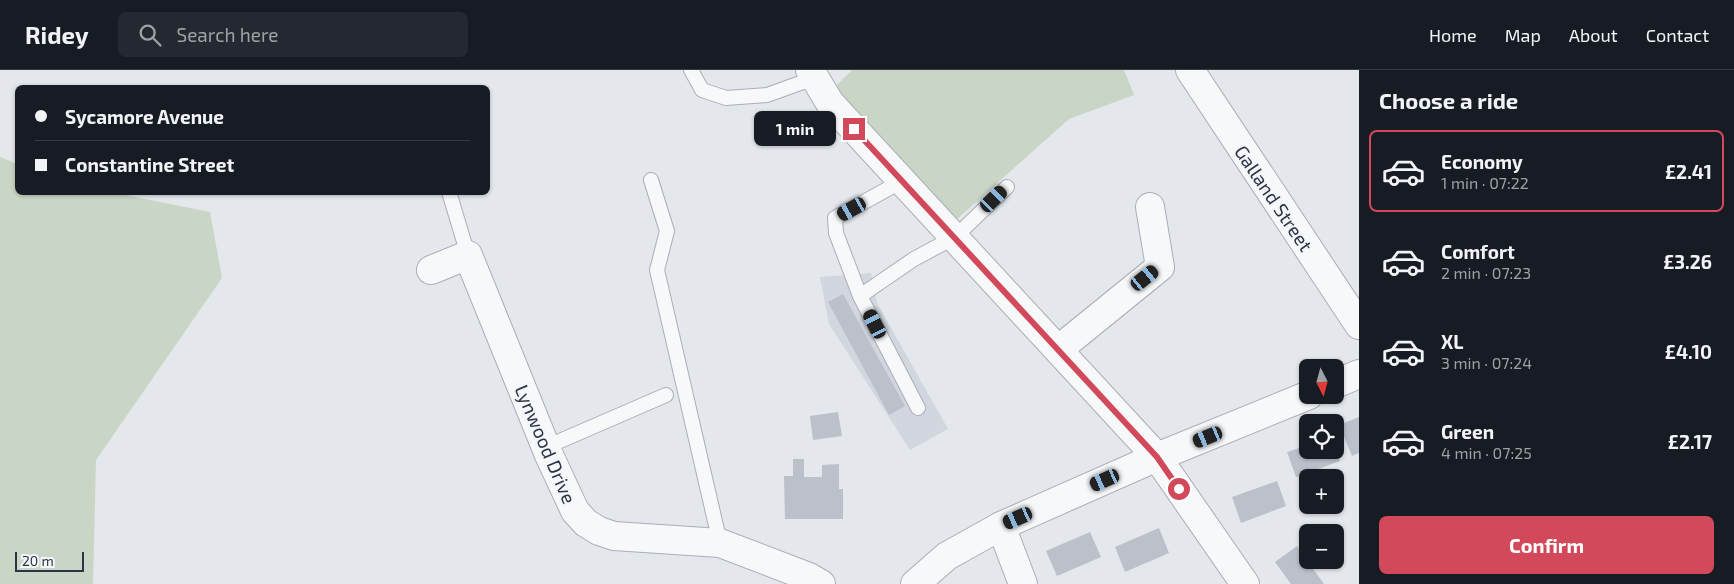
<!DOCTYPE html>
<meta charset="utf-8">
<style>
body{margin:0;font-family:"Exo 2",sans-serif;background:#242831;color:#f1f3f6;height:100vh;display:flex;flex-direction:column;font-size:19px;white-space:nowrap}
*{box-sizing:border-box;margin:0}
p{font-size:16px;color:#9ea1a6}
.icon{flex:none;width:28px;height:28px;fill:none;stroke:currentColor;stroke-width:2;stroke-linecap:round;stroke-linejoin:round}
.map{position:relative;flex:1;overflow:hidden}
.drawer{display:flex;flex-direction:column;background:#171b24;width:375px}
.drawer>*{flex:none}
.guide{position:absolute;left:15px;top:15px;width:475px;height:110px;border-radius:8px;box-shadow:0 1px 4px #0004;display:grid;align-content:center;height:110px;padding:0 20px;background:#171b24}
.needle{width:32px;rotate:174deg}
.controls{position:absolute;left:1299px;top:289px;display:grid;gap:10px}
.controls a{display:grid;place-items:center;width:45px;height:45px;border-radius:8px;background:#171b24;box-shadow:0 1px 4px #0004;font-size:25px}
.scale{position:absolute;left:15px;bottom:12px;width:69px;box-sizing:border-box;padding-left:5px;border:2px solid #2b3445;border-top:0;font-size:14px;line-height:18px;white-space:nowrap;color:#2b3445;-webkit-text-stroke:4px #f4f6f9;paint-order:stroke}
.end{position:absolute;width:22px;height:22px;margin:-11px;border:6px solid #d1495b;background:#fff;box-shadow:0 0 0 2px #fff}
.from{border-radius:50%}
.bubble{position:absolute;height:35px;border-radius:8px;background:#171b24;box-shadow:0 1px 4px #0004;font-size:16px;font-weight:700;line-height:35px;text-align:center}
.car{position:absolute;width:15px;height:30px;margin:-15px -8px;border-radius:6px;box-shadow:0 0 4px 1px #0007;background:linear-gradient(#222 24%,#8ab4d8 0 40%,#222 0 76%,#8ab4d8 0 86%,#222 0)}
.guide b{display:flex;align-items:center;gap:18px;height:48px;font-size:19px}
.guide b+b{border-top:1px solid #363941}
.guide i{width:12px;height:12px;background:#f1f3f6}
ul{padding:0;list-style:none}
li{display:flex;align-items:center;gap:15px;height:82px;margin:0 10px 8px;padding:0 10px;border:2px solid transparent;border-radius:8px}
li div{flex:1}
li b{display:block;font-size:19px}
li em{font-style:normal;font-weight:700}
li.selected{border-color:#d1495b}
li>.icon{width:45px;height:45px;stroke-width:1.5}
h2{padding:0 20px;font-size:22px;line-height:60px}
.primary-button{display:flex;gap:10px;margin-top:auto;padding:10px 20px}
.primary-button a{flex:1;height:58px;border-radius:8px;background:#d1495b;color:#fff;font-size:20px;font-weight:700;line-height:58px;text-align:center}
header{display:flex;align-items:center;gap:30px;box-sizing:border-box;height:70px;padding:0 25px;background:#171b24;border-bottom:1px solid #363941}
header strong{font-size:24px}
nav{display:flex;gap:28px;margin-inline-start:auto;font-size:18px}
.search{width:350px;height:45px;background:#242831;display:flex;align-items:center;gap:12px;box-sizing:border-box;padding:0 18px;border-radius:8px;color:#9ea1a6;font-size:19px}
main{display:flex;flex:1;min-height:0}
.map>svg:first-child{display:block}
.built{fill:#d2d6de}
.green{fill:#c9d6c5}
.building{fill:#bbc0ca}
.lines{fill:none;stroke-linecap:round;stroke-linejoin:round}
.service-casing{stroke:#a9aeb7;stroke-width:16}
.minor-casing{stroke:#a9aeb7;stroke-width:30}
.tertiary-casing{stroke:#a9aeb7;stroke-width:30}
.service{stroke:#f7f8fa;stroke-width:14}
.minor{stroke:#f7f8fa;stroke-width:28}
.tertiary{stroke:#f7f8fa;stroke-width:28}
.route{stroke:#d1495b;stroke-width:6}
.labels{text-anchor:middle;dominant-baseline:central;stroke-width:4.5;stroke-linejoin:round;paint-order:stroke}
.street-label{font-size:19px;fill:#2b3445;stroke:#f4f6f9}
</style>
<header>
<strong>Ridey</strong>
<div class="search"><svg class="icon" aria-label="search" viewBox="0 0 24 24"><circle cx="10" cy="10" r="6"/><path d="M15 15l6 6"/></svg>Search here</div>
<nav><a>Home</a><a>Map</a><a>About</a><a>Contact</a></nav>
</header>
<main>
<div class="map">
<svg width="1359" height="514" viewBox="0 0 1359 514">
<rect width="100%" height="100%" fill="#e4e7ec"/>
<polygon class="built" points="871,203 877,233 948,359 910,380 829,254 820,207"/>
<g class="green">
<polygon points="852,0 1124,0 1134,25 1069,49 956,150 832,20"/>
<polygon points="0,87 17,94 18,122 115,123 210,142 222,208 96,390 93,514 0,514"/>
</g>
<g class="building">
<polygon points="843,224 905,336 889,345 828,232"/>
<polygon points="838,342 842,366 813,370 810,346"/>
<polygon points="1359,347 1359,383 1352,386 1339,355"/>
<polygon points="1308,375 1308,380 1336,380 1340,391 1296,407 1287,382"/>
<polygon points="793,389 804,389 804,407 822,407 822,395 839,394 839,419 843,419 843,449 785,449 784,406 793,406"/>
<polygon points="1277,411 1286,436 1241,453 1232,427"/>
<polygon points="1159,458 1169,483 1125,502 1115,477"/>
<polygon points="1090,462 1101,487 1057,506 1046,481"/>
<polygon points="1297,476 1311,496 1324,514 1291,514 1275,492"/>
</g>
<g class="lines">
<g class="service-casing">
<g id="service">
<polyline points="691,0 702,20 726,28 767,25 806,11"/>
<polyline points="651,110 667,161 657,200 720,473"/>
<polyline points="449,122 468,185"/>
<polyline points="860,226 836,163 835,148 902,111"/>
<polyline points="918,338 860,226 914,189 955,167 1007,117"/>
<polyline points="546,377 666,325"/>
</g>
</g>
<g class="minor-casing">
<g id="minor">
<polyline points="1190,0 1359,255"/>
<polyline points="431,200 468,185 549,385 575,441 586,453 599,461 614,466 720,473 809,507 821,514"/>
<polyline points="1059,279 1160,197 1150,137"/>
<polyline points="1157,387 1245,514"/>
<polyline points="1001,456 1023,514"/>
</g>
</g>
<g class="tertiary-casing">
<g id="tertiary">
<polyline points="810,0 830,33 1157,387"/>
<polyline points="1335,314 1359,304"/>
<polyline points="915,514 947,486 1001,456 1157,387 1309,325"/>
</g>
</g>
<use href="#service" class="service"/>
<use href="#minor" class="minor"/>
<use href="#tertiary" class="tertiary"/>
</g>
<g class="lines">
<polyline class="route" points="854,59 1157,387 1179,419"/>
</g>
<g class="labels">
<g class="street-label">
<text transform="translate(1274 128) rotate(56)">Galland Street</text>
<text transform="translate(546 374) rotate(67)">Lynwood Drive</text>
</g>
</g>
</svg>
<div class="controls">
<a><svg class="needle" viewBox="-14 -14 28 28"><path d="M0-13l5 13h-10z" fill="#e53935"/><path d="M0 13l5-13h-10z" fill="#9ea1a6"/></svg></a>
<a><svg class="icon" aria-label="locate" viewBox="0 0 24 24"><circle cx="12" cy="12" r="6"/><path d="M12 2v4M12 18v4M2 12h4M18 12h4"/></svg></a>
<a>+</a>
<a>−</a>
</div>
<div class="scale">20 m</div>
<i class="end from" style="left:1179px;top:419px"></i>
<i class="end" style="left:854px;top:59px"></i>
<div class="bubble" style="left:754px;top:41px;width:82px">1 min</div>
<i class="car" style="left:994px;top:129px;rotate:46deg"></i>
<i class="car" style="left:852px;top:139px;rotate:241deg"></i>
<i class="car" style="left:1145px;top:208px;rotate:51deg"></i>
<i class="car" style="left:875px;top:254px;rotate:333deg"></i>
<i class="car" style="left:1208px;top:367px;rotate:248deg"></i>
<i class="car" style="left:1105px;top:410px;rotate:246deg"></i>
<i class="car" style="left:1018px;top:448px;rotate:246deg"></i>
<div class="guide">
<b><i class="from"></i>Sycamore Avenue</b>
<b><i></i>Constantine Street</b>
</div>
</div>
<section class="drawer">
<h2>Choose a ride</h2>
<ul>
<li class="selected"><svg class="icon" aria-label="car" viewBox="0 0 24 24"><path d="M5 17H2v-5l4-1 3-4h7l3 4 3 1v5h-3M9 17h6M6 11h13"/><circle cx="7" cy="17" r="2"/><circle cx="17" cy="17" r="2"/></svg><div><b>Economy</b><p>1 min · 07:22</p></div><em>£2.41</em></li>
<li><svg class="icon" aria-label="car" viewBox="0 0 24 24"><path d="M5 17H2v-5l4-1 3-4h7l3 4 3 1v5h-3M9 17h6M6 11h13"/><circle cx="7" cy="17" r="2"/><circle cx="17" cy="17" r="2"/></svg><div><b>Comfort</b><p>2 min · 07:23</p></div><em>£3.26</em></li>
<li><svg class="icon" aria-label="car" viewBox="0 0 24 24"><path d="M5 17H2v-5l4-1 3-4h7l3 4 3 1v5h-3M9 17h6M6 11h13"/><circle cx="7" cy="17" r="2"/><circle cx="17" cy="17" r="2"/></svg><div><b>XL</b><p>3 min · 07:24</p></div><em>£4.10</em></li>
<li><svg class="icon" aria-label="car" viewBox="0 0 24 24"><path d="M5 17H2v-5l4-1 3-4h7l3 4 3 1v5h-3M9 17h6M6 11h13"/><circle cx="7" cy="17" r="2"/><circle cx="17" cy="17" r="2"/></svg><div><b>Green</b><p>4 min · 07:25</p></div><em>£2.17</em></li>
</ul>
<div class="primary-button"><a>Confirm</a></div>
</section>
</main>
